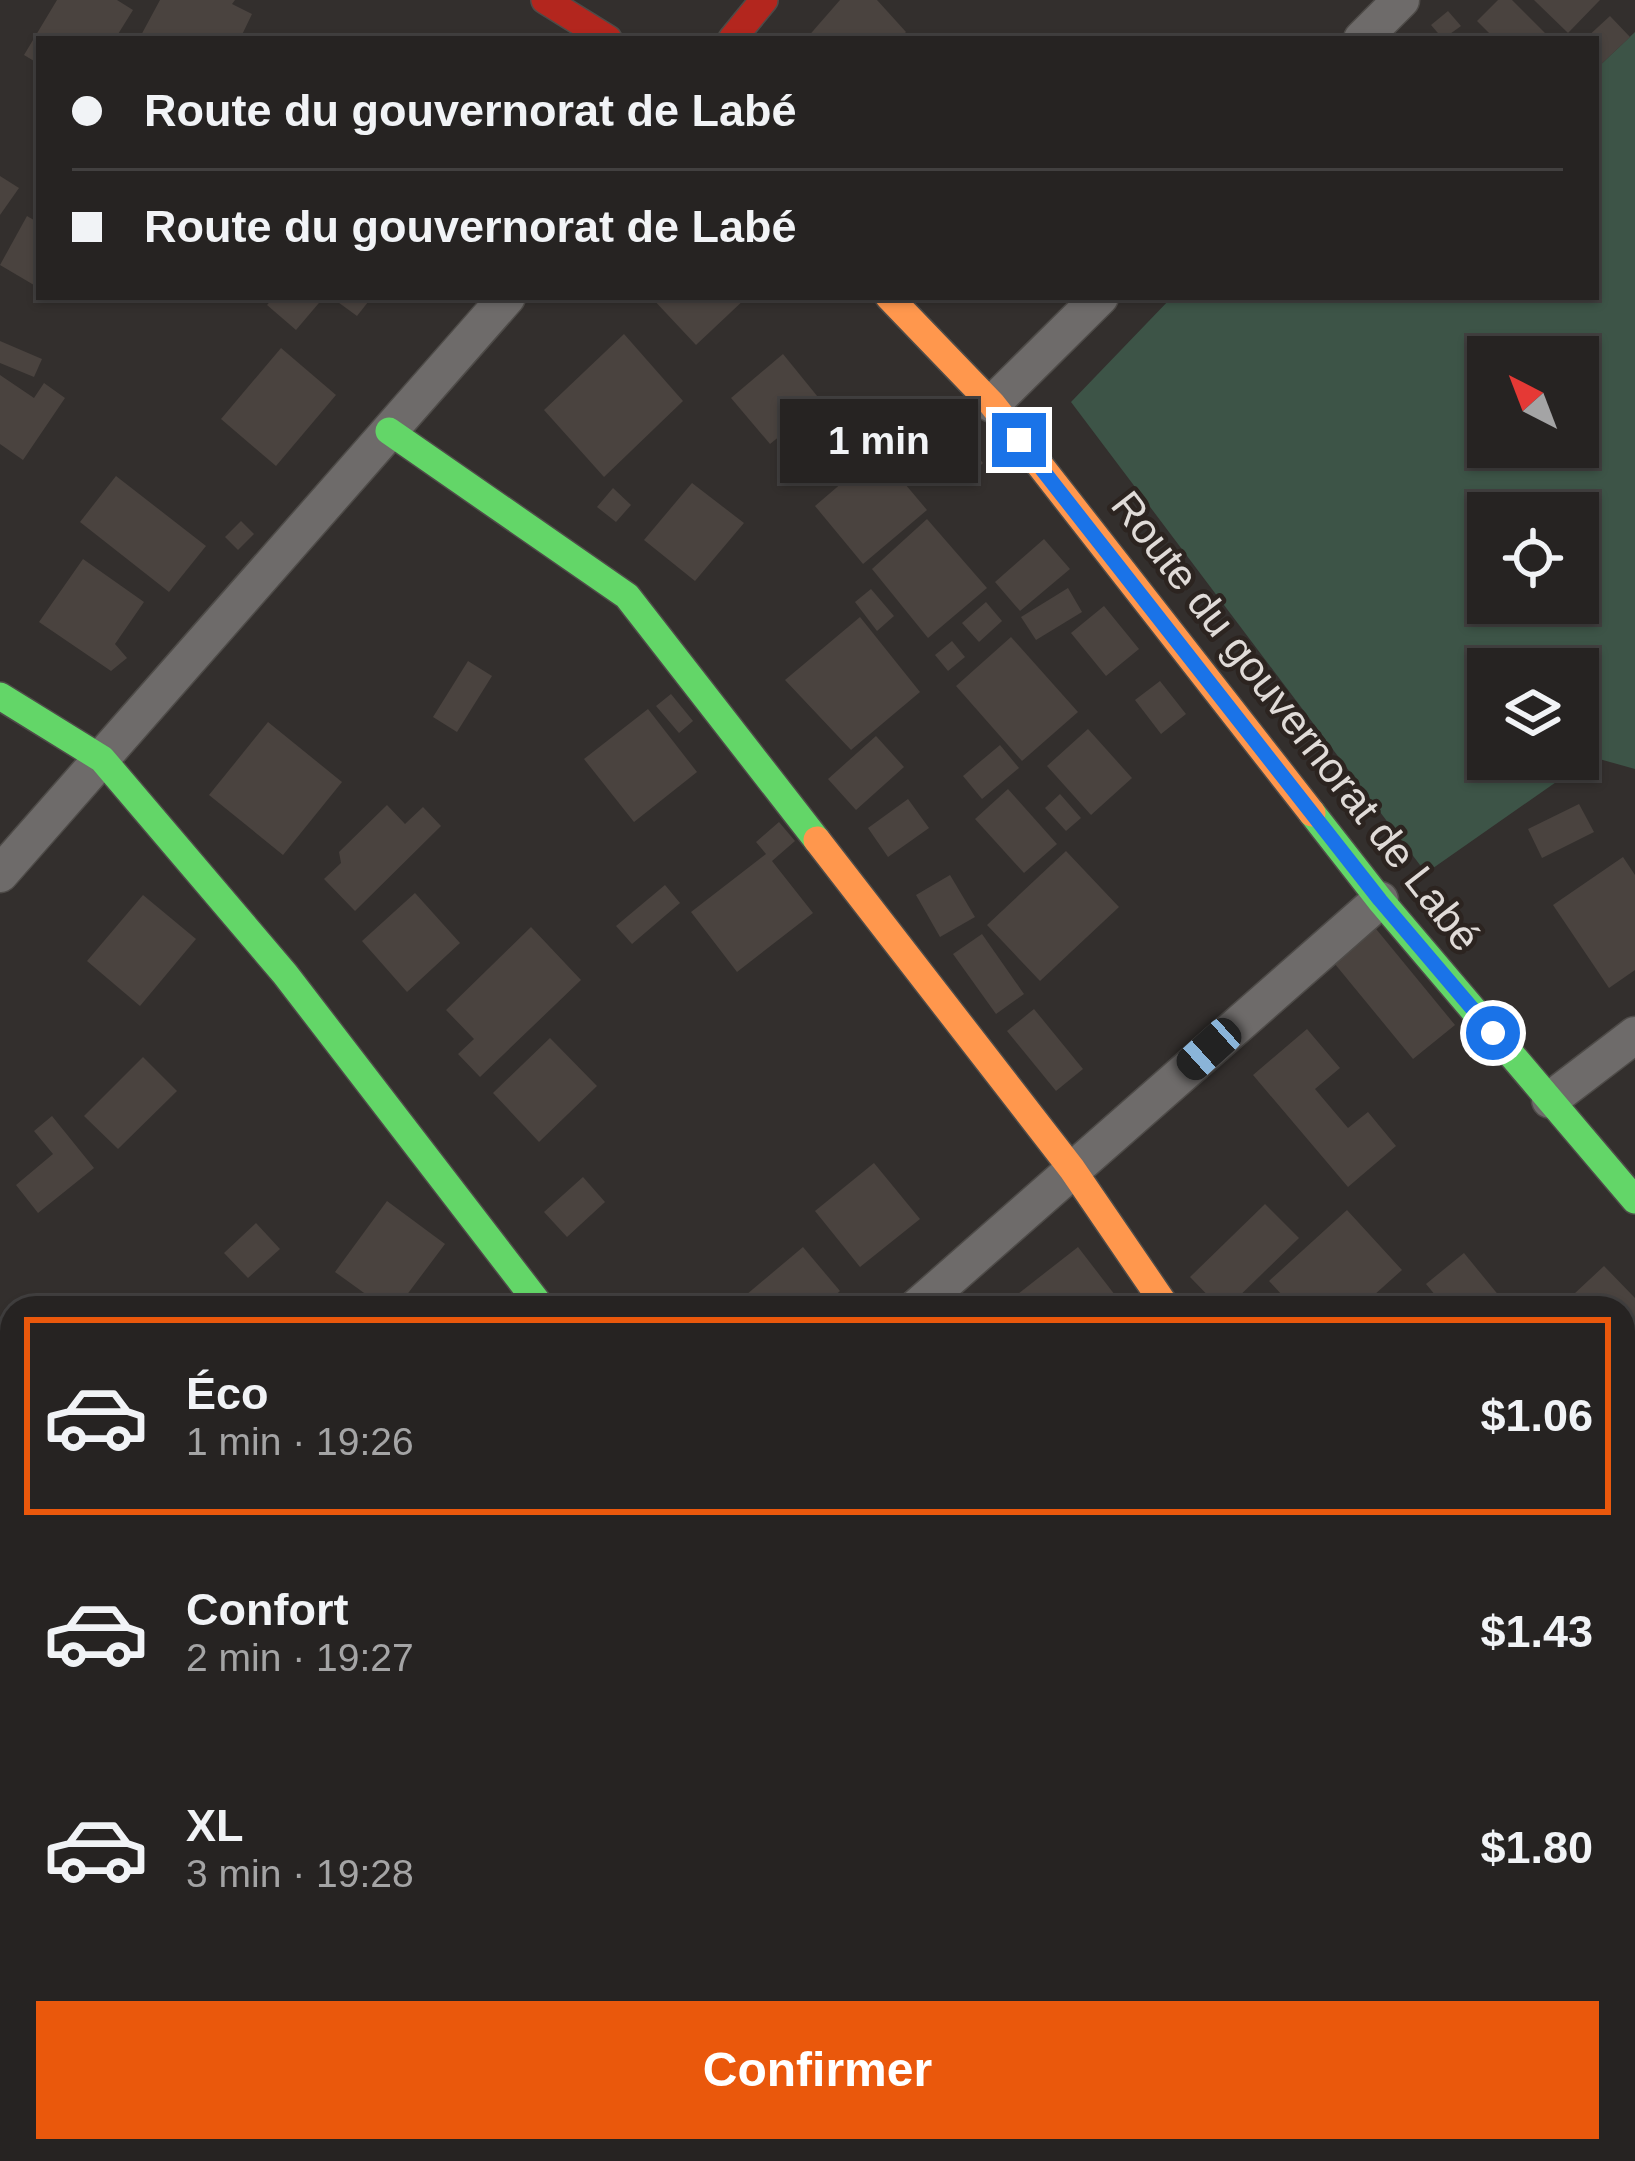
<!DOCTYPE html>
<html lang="fr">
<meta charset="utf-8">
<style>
body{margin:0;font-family:Arial,sans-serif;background:#2e2b2a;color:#f1f3f6;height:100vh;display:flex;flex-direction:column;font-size:45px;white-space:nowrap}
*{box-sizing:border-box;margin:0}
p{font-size:39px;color:#a4a4a5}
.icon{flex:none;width:66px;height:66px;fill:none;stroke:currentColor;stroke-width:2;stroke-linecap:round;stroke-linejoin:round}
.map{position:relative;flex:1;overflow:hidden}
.details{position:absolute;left:0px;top:1296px;width:1635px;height:867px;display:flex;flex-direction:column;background:#262322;border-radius:36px 36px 0 0;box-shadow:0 3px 9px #0004,0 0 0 3px #424040}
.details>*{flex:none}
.hud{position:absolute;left:36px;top:36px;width:1563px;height:264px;border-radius:0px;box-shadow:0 3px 9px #0004,0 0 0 3px #424040;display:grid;align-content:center;height:264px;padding:0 36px;background:#262322}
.needle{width:78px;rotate:318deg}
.buttons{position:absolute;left:1467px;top:336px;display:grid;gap:24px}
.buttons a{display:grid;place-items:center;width:132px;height:132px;border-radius:0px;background:#262322;box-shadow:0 3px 9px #0004,0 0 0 3px #424040;font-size:60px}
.end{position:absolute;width:54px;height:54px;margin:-27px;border:15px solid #1a73e8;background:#fff;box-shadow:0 0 0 6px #fff}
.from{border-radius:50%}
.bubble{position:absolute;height:84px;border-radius:0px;background:#262322;box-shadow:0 3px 9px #0004,0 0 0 3px #424040;font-size:39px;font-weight:700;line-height:84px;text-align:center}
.car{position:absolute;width:36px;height:72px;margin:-36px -18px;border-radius:15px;box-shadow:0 0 9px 3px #0007;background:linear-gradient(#222 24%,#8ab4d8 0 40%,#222 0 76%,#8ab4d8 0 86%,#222 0)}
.hud b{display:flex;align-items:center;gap:42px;height:114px;font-size:45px}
.hud b+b{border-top:3px solid #424040}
.hud i{width:30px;height:30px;background:#f1f3f6}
ul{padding:21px 0 0;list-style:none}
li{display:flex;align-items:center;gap:36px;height:198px;margin:0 24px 18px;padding:0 12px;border:6px solid transparent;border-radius:0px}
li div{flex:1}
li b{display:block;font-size:45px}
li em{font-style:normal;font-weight:700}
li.current{border-color:#ea580c}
li>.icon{width:108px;height:108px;stroke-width:1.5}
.action{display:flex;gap:24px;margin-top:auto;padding:24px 36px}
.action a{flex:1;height:138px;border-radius:0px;background:#ea580c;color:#fff;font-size:48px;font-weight:700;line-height:138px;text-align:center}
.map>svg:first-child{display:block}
.green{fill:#3d5447;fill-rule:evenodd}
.building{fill:#4a433f}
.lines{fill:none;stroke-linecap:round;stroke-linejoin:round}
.street-casing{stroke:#4e4b48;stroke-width:39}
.fast-casing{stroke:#4e4b48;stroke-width:30}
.slow-casing{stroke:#4e4b48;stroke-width:30}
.jam-casing{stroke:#4e4b48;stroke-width:30}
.street{stroke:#6e6b6a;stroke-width:36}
.fast{stroke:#63d668;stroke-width:27}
.slow{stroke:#ff974d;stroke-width:27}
.jam{stroke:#b3261e;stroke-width:27}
.route{stroke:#1a73e8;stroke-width:15}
.labels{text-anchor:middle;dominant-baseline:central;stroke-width:9;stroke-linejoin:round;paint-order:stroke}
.street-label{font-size:42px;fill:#e0dbd8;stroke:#2c2420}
</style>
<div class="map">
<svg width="1635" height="2161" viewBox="0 0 1635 2161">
<rect width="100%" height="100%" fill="#332f2d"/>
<path class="green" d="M1635,32v737l-43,-12 -166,116 -355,-471 101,-105h424v-228zM1488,357h90v90h-90zM1488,513h90v90h-90zM1488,669h90v90h-90z"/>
<g class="building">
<polygon points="57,0 117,0 133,10 115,39 39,39 39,64 24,55"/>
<polygon points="160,0 235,0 232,4 252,14 240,39 139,39"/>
<polygon points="840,0 877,0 906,32 900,39 806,39"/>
<polygon points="1498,0 1512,0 1551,39 1495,39 1477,21"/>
<polygon points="1534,0 1600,0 1568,33"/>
<polygon points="1448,11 1461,26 1443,39 1431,25"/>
<polygon points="1610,16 1630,37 1596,69 1596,39 1585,39"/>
<polygon points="0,176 19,188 0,215"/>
<polygon points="27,216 39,223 39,288 0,265"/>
<polygon points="274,297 324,297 296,330 267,305"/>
<polygon points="331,297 372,297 357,316"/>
<polygon points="651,297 747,297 696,345"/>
<polygon points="624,334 683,401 604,477 544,410"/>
<polygon points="0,341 42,359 34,377 0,363"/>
<polygon points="281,348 336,395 276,466 221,419"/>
<polygon points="783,354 822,402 770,444 731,398"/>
<polygon points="0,375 34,398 44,383 65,398 23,460 0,444"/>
<polygon points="939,415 983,463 964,481 920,433"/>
<polygon points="878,452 927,510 863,564 815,506"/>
<polygon points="116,476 206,546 169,592 80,522"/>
<polygon points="692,483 744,523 695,581 644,540"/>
<polygon points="613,488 631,505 616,522 597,507"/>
<polygon points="927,519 987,588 928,638 872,569"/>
<polygon points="241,521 254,534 238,550 225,537"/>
<polygon points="1044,539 1070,569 1020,611 995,582"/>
<polygon points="83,559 144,602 115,644 127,658 111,671 39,622"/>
<polygon points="1068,588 1082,612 1036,640 1021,617"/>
<polygon points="871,589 894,616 877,631 855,602"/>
<polygon points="986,602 1002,621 979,642 962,623"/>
<polygon points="1104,606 1139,649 1106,676 1071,633"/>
<polygon points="860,617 920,692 851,750 785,680"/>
<polygon points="1011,637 1078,712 1022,761 956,686"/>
<polygon points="952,641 965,657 948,671 935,655"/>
<polygon points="468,661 492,676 457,732 433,717"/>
<polygon points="1160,681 1186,714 1161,734 1135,700"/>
<polygon points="671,694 693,721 679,733 656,706"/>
<polygon points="648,709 697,772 634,822 584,759"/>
<polygon points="268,722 342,782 283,855 209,795"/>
<polygon points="1088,729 1132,778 1091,815 1047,766"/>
<polygon points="876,736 904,767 856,810 828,779"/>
<polygon points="1000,745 1019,768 982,799 963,776"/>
<polygon points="1008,789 1057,844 1024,873 975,819"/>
<polygon points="1060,794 1081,818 1066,831 1045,808"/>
<polygon points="908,799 929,828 888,857 868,828"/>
<polygon points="1579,804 1594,832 1542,858 1528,829"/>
<polygon points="387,805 405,824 423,807 441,826 355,911 324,879 341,863 339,852"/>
<polygon points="779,822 795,841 772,861 813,913 737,972 691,912 766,854 756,842"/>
<polygon points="1066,851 1119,907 1040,981 987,925"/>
<polygon points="1623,857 1635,875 1635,970 1609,988 1553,905"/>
<polygon points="950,875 975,917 940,937 916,895"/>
<polygon points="665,885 680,903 632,944 616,926"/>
<polygon points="415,893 460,943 407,992 362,941"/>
<polygon points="143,895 196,939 140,1006 87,961"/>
<polygon points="1372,924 1455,1025 1413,1059 1330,958"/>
<polygon points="531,927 581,980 480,1077 458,1054 474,1039 446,1010"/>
<polygon points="982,934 1024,994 996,1014 953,954"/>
<polygon points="1034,1009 1083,1069 1056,1091 1007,1031"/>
<polygon points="1307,1029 1340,1068 1315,1089 1348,1128 1368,1112 1396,1146 1348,1187 1253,1075"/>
<polygon points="550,1038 597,1086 539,1142 493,1093"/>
<polygon points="143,1057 177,1091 118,1149 84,1116"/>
<polygon points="52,1116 94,1168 38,1213 16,1185 53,1154 34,1131"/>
<polygon points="874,1163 920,1219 860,1267 815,1211"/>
<polygon points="583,1177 605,1202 567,1237 544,1212"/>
<polygon points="387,1201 445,1244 397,1308 385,1308 335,1272"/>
<polygon points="1265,1204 1299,1238 1227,1308 1220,1308 1190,1277"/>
<polygon points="1347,1210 1402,1270 1364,1304 1367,1308 1294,1308 1269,1281"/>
<polygon points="256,1223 280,1249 248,1278 224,1253"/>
<polygon points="803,1247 840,1291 821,1308 735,1308 733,1306"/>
<polygon points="1078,1247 1125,1308 1008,1308 1005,1304"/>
<polygon points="1464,1253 1509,1308 1446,1308 1426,1284"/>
<polygon points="1604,1266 1635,1298 1635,1351 1623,1363 1623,1308 1559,1308"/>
<polygon points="12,1669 12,1779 0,1789 0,1767 6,1762 0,1755 0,1679"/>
<polygon points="1635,1676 1635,1731 1623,1716 1623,1685"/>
<polygon points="1623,1755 1635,1757 1635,1799 1623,1823"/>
<polygon points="379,2151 437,2151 426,2161 388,2161"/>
<polygon points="725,2151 832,2151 838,2158 714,2161"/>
</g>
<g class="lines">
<g class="street-casing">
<g id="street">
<polyline points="1362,39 1401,0"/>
<polyline points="992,404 1100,297"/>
<polyline points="0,874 507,297"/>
<polyline points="1550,1100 1635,1035"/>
<polyline points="916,1308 1380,900"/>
<polyline points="0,1407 12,1423"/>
<polyline points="1623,1536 1635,1525"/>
<polyline points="1623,1956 1635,1972"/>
<polyline points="0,2111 12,2100"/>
<polyline points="562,2151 569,2161"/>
<polyline points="1153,2151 1160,2161"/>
<polyline points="951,2161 962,2151"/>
</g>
</g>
<g class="fast-casing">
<g id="fast">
<polyline points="389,431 627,596 817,840"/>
<polyline points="0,696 102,759 285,974 542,1308"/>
<polyline points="1312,813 1380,900 1635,1200"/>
</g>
</g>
<g class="slow-casing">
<g id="slow">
<polyline points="889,297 992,404 1312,813"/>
<polyline points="817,840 1072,1169 1167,1308"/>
</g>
</g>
<g class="jam-casing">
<g id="jam">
<polyline points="545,0 608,39"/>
<polyline points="732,39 764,0"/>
</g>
</g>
<use href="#street" class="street"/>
<use href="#fast" class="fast"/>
<use href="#slow" class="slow"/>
<use href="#jam" class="jam"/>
</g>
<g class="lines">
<polyline class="route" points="1019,440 1380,900 1493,1033"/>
</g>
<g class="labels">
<g class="street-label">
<text transform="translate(1296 721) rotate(52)">Route du gouvernorat de Labé</text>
</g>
</g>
</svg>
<div class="buttons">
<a><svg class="needle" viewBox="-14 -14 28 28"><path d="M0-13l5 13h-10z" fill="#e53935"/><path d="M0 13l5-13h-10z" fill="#a4a4a5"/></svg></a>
<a><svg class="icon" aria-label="locate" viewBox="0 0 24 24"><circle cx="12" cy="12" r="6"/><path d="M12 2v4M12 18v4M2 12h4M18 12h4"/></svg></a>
<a><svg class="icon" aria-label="layers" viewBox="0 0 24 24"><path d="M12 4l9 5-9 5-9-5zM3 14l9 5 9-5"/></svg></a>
</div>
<i class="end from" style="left:1493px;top:1033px"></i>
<i class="end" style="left:1019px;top:440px"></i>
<div class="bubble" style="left:780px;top:399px;width:198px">1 min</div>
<i class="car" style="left:1209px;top:1049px;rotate:228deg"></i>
<div class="hud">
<b><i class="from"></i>Route du gouvernorat de Labé</b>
<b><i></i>Route du gouvernorat de Labé</b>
</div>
<section class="details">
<ul>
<li class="current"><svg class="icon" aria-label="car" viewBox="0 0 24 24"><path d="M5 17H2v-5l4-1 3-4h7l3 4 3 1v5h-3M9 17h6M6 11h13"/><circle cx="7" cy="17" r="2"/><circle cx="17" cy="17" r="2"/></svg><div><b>Éco</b><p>1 min · 19:26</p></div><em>$1.06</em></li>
<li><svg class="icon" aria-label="car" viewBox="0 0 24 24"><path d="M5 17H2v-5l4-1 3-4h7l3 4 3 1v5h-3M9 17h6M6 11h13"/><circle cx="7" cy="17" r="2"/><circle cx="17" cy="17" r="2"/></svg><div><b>Confort</b><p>2 min · 19:27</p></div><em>$1.43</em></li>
<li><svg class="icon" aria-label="car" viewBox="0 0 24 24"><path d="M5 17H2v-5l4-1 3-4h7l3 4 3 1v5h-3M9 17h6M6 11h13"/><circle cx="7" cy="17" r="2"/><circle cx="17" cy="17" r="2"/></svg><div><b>XL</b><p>3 min · 19:28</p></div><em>$1.80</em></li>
</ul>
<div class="action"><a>Confirmer</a></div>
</section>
</div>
